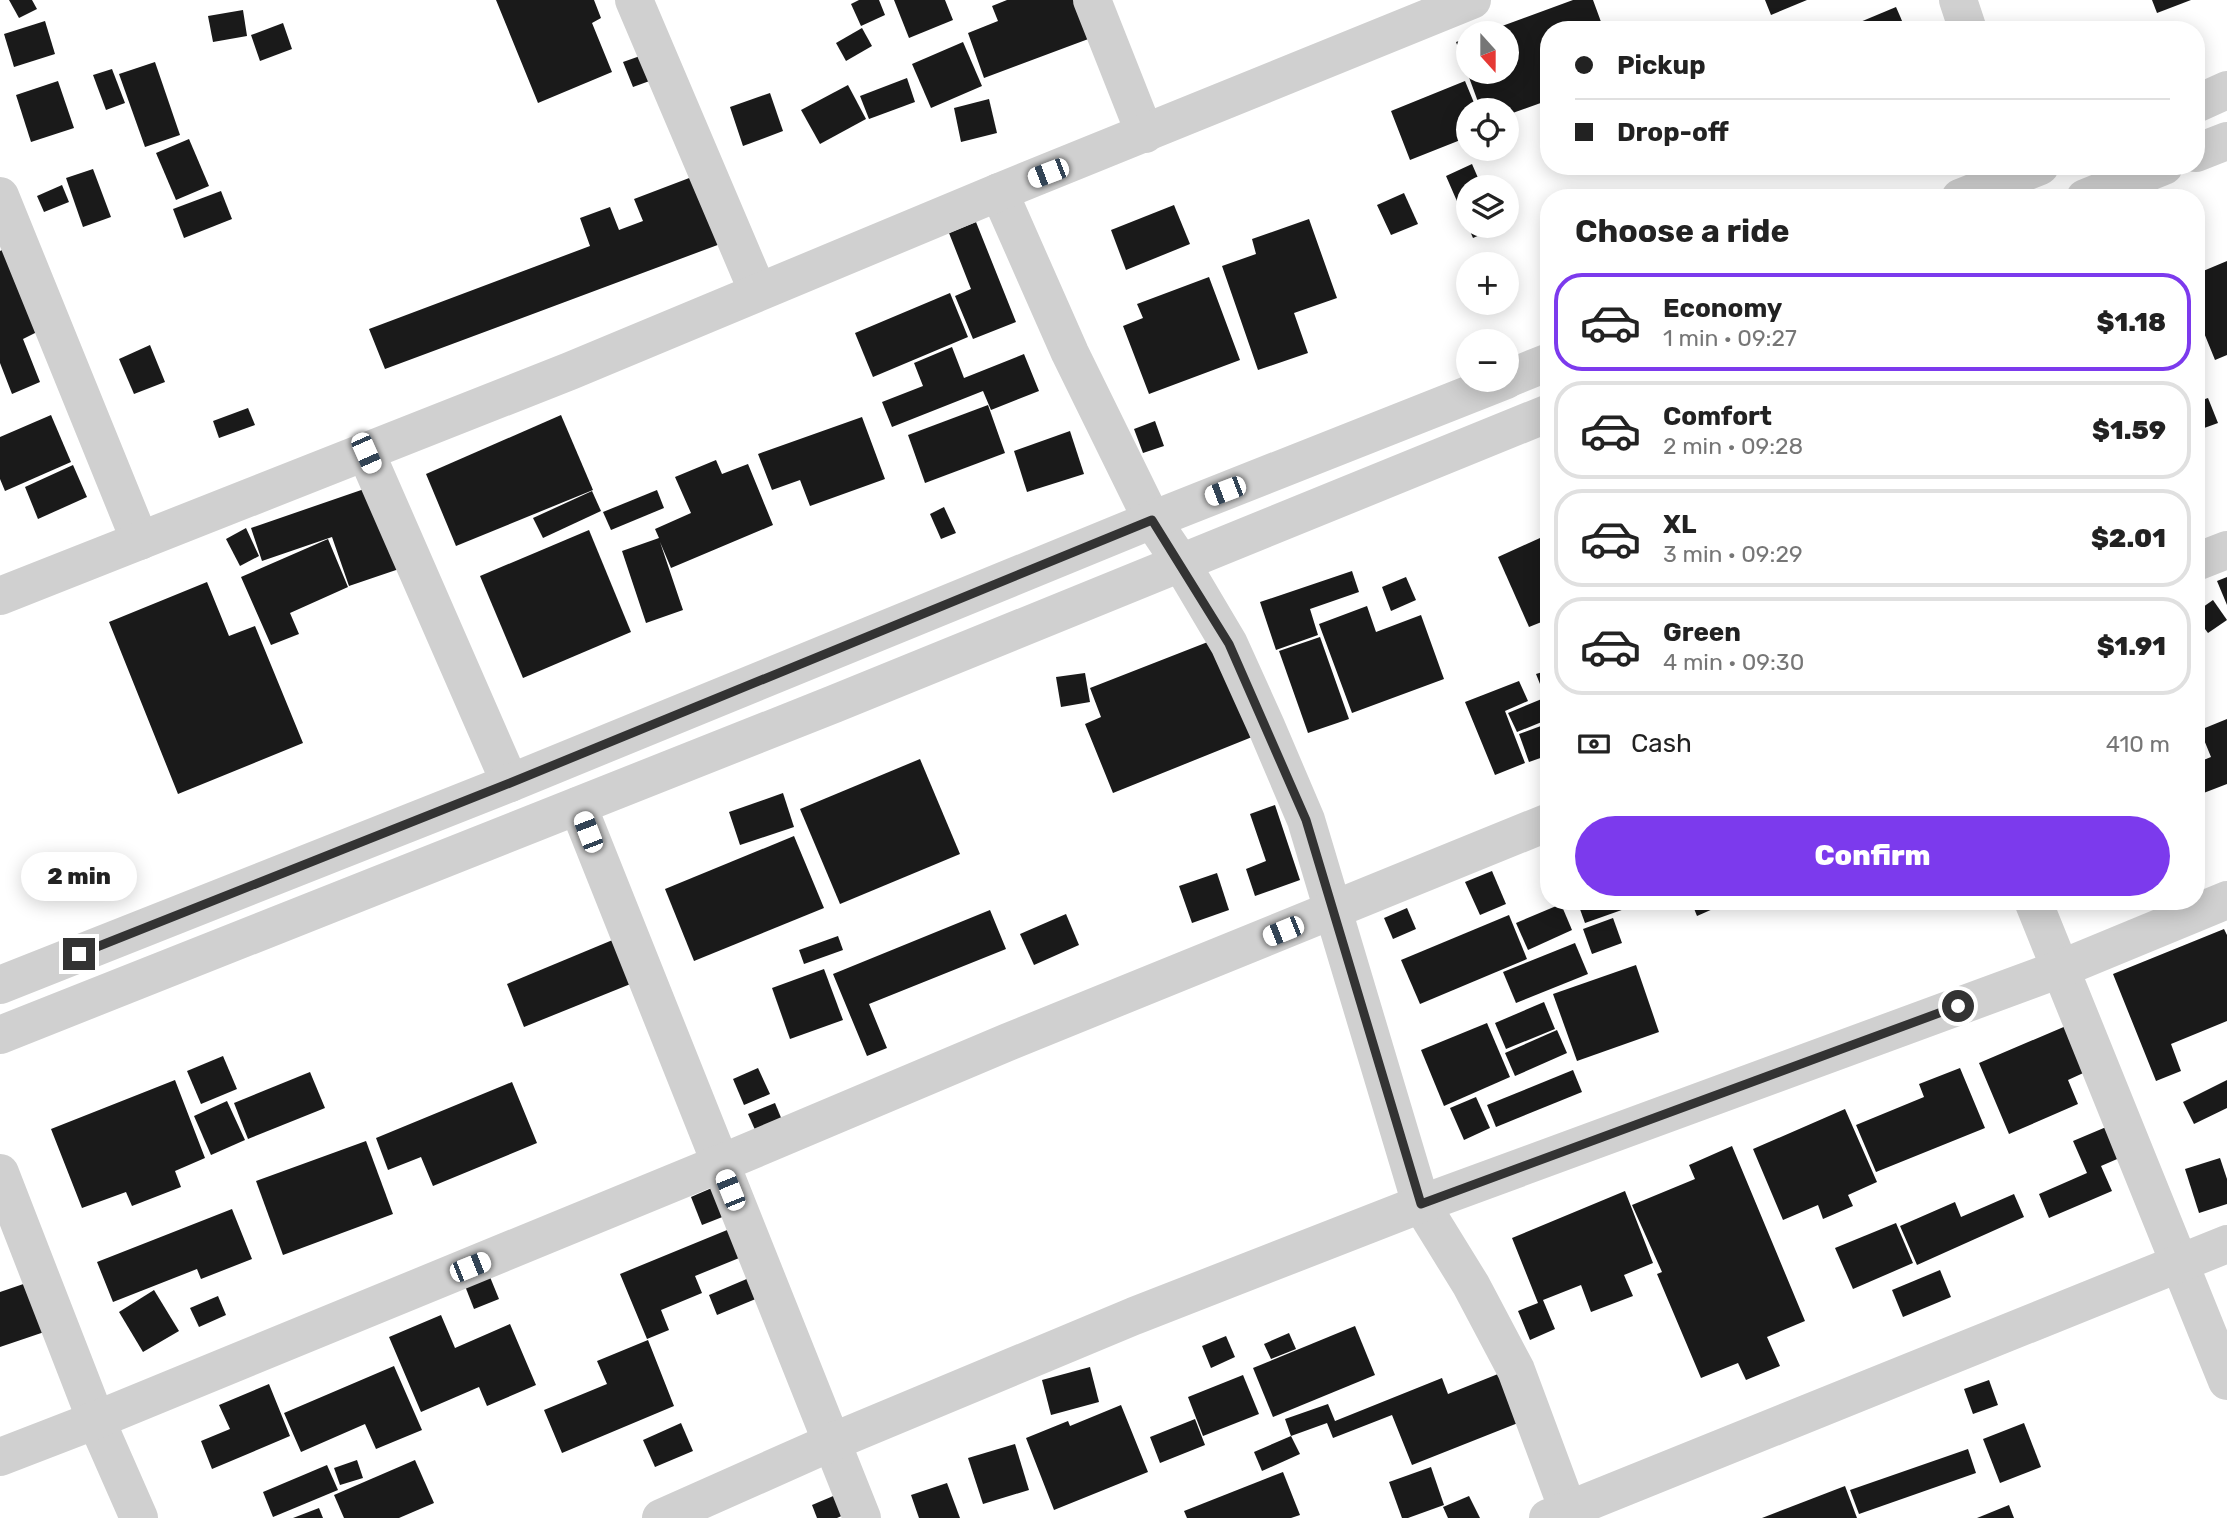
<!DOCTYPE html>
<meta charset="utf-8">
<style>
body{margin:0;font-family:Rubik,sans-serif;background:#f2f2f2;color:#222;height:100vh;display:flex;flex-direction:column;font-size:26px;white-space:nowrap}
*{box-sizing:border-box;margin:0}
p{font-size:23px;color:#767676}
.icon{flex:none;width:38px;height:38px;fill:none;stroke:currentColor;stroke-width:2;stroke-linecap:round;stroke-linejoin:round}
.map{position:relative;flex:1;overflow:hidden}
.drawer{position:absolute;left:1540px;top:189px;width:665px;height:721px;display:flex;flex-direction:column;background:#fff;border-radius:28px;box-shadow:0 4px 18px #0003}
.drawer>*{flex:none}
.guide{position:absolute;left:1540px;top:21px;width:665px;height:154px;border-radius:28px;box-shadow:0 4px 18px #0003;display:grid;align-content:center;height:154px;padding:0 35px;background:#fff}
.needle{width:46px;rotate:159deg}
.tools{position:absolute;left:1456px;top:21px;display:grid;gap:14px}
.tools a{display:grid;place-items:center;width:63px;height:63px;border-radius:50%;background:#fff;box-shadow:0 4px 18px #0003;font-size:35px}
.end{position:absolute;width:32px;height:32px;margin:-16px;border:9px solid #333;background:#fff;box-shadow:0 0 0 4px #fff}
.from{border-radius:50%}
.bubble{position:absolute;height:49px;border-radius:24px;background:#fff;box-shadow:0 4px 18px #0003;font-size:23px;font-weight:800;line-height:49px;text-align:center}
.car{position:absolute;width:21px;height:42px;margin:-21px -10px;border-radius:9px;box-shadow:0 0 5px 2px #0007;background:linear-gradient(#fff 24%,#345 0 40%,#fff 0 76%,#345 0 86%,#fff 0)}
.guide b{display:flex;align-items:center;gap:24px;height:66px;font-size:26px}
.guide b+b{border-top:2px solid #e0e0e0}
.guide i{width:18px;height:18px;background:#222}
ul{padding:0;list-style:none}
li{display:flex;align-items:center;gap:21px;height:98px;margin:0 14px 10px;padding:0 21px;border:4px solid #e0e0e0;border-radius:28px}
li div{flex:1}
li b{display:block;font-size:26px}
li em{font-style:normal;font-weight:800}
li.active{border-color:#7c3aed}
li>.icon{width:63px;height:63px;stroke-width:1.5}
h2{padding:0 35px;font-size:32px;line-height:84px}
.pay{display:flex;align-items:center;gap:18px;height:77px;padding:0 35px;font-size:26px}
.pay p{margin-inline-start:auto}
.button{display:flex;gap:14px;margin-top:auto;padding:14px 35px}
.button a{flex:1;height:80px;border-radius:42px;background:#7c3aed;color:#fff;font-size:28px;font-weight:800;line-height:80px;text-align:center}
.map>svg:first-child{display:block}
.building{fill:#1a1a1a}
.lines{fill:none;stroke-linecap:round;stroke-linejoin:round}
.minor{stroke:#d0d0d0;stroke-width:38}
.tertiary{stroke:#d0d0d0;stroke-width:38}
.route{stroke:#333;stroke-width:9}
</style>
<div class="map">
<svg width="2227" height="1518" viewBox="0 0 2227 1518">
<rect width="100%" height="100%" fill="#fff"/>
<g class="building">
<polygon points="9,0 32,0 37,9 19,18"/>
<polygon points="496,0 594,0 601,18 592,23 612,72 538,103"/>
<polygon points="859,0 879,0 885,15 861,26 851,4"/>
<polygon points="894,0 945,0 953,20 909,38"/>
<polygon points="1007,0 1077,0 1091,38 984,78 968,33 998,21 992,6"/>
<polygon points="1573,0 1593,0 1604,30 1549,30 1549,100 1507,115 1507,110 1481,110 1456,42 1468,38 1468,72 1507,72 1507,33 1483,33"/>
<polygon points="1765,0 1807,0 1771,15"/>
<polygon points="2152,0 2191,0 2157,13"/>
<polygon points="1896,7 1906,30 1841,30"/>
<polygon points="243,10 247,36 213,42 208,16"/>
<polygon points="45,21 55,54 14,67 4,34"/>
<polygon points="2089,22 2091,30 2061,30 2061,29"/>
<polygon points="283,23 292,49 260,61 251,35"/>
<polygon points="862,28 872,46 846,61 836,43"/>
<polygon points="963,42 982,86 931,108 912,64"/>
<polygon points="657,50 666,75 633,87 623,62"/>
<polygon points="155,62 180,135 145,147 119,74"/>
<polygon points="112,69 125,103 106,110 93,75"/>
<polygon points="907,78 915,102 869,119 860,96"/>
<polygon points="58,81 74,128 31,142 16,95"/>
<polygon points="1465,81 1477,110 1468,110 1468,137 1410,160 1391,111"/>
<polygon points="848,85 866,119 820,144 801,110"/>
<polygon points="770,93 783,131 743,146 730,107"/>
<polygon points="989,99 997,133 961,142 954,108"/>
<polygon points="189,139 209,186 176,200 156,153"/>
<polygon points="1472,164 1482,187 1468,187 1468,226 1500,226 1473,238 1446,176"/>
<polygon points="93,169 111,217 83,227 66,178"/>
<polygon points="705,172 731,240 385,369 369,329 590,246 580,218 610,207 619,230 643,221 634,199"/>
<polygon points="62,185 69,202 44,212 37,196"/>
<polygon points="221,191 232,219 184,238 173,209"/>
<polygon points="1404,193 1418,224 1391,235 1377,205"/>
<polygon points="1174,205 1190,244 1126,270 1111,230"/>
<polygon points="1309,219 1337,298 1294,313 1308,353 1258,370 1222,266 1256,254 1252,239"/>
<polygon points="976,222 1016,322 973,339 955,296 971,289 949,233"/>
<polygon points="4,249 37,332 23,339 40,382 12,394 0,363 0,251"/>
<polygon points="2227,261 2227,355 2215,360 2200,323 2196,324 2196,274"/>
<polygon points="1209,277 1240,360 1149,394 1123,326 1143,318 1137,304"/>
<polygon points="950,293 968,337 873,377 855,333"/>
<polygon points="150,345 165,382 134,394 119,359"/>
<polygon points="952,347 964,378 1024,354 1039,391 991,410 983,391 892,427 882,402 923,386 914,363"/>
<polygon points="2208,398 2218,423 2196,431 2196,402"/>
<polygon points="988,405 1005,453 925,483 908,435"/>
<polygon points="248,408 255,425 219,438 213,421"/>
<polygon points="51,415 71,462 5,491 0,479 0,437"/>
<polygon points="561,415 593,490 456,546 426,474"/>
<polygon points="862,417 885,479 810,506 800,480 772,490 758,454"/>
<polygon points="1155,421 1164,446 1143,453 1134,429"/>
<polygon points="1070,431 1084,474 1027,492 1014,451"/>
<polygon points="716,460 722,474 748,464 773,525 671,568 660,542 683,610 646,623 622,551 659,538 655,529 691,513 675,477"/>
<polygon points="73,465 87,497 38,519 25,487"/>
<polygon points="370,487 399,569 349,586 332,537 262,561 251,528"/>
<polygon points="657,490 664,508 611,530 603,512"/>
<polygon points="592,491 601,511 543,538 533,518"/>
<polygon points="944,507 956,533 941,539 930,514"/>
<polygon points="246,528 259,556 240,566 226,539"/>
<polygon points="589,530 631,632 523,678 480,576"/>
<polygon points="1540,538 1549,557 1549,619 1529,627 1498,557"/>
<polygon points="328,539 348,587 290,613 299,634 271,645 241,577"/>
<polygon points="1352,571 1359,592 1310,609 1318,635 1276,650 1260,602"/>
<polygon points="1406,577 1416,600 1391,611 1382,587"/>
<polygon points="2227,577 2227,605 2217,581"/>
<polygon points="207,582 229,636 255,626 303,743 178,794 109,622"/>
<polygon points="2213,600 2227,620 2208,633 2196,617 2196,612"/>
<polygon points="1367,606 1376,632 1421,615 1444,679 1352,713 1319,624"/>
<polygon points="1320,637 1349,719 1308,733 1279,651"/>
<polygon points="1218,638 1257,735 1113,793 1085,724 1101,717 1090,688"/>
<polygon points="1549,670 1549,693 1544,694 1536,674"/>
<polygon points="1085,673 1090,702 1061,707 1056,677"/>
<polygon points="1519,681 1528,701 1505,711 1525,763 1495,775 1465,702"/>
<polygon points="1549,696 1549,719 1517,732 1508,713"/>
<polygon points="2227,719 2227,784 2201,794 2196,784 2196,763 2211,757 2200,730"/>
<polygon points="1549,723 1549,755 1529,762 1519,734"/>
<polygon points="920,759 960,854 840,904 800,809"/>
<polygon points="783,793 794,827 740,845 729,812"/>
<polygon points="1275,805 1300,880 1255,896 1246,869 1266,861 1250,814"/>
<polygon points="794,836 824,908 694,961 665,889"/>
<polygon points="1492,871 1506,904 1480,915 1465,882"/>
<polygon points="1217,873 1229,910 1192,923 1179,886"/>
<polygon points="1577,901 1631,901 1633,906 1585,923"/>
<polygon points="1691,901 1731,901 1697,916"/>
<polygon points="1561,904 1572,930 1528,950 1516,923"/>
<polygon points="1407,908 1416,929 1393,939 1384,918"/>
<polygon points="990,910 1006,949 869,1004 887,1048 867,1056 833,974"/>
<polygon points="1066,914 1079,945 1034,965 1020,934"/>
<polygon points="1509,915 1527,959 1420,1004 1401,960"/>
<polygon points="1613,918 1622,943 1592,954 1583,929"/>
<polygon points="2224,929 2227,935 2227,1021 2171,1044 2181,1071 2156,1081 2113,974"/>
<polygon points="838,936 843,950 804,964 799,950"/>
<polygon points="615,939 633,983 524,1027 507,984"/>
<polygon points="1575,943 1588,974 1516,1003 1503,972"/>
<polygon points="1636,965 1659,1032 1577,1061 1553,994"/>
<polygon points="824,969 843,1020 790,1039 772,988"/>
<polygon points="1544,1002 1555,1029 1506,1049 1495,1023"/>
<polygon points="1487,1023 1510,1077 1444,1106 1421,1050"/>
<polygon points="2073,1023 2092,1069 2068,1080 2078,1104 2009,1134 1979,1063"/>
<polygon points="1557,1030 1567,1053 1515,1076 1505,1053"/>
<polygon points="223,1056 237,1089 201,1104 187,1071"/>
<polygon points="758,1068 770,1094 744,1105 733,1079"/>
<polygon points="1960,1068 1985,1128 1876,1172 1856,1125 1924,1097 1919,1084"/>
<polygon points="1573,1070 1582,1092 1496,1127 1487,1105"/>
<polygon points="310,1072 325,1108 248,1139 234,1103"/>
<polygon points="175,1080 205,1158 175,1171 181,1187 132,1206 126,1192 82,1208 51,1129"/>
<polygon points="2227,1080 2227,1108 2194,1124 2183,1102"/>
<polygon points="512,1082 537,1143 433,1186 421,1157 388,1170 376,1138"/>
<polygon points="1476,1097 1490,1128 1464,1140 1450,1108"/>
<polygon points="227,1101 245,1140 211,1155 194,1116"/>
<polygon points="775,1103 782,1120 756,1132 748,1114"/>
<polygon points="1845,1109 1877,1182 1848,1195 1853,1206 1823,1219 1818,1205 1783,1220 1753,1149"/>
<polygon points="2118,1122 2131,1153 2101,1166 2112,1191 2049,1218 2039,1194 2087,1173 2073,1141"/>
<polygon points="366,1141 393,1214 283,1255 256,1181"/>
<polygon points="1732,1146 1805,1321 1767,1337 1780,1366 1746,1380 1738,1363 1701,1378 1657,1274 1662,1272 1632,1205 1695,1179 1689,1165"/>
<polygon points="2220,1158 2227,1179 2227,1204 2199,1213 2185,1169"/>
<polygon points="714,1187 725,1216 702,1225 691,1197"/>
<polygon points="1625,1191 1653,1263 1624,1275 1633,1296 1591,1312 1581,1285 1543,1300 1555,1329 1530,1340 1518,1311 1538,1303 1512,1238"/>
<polygon points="2014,1194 2024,1217 1917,1265 1900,1226 1955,1202 1961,1217"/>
<polygon points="232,1209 252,1259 201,1279 197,1269 113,1302 97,1262"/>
<polygon points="1896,1223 1913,1263 1853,1289 1835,1248"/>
<polygon points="732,1228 744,1256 695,1276 702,1293 661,1310 669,1330 647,1339 620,1274"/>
<polygon points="1940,1270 1951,1297 1903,1317 1892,1290"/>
<polygon points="490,1277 499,1299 474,1309 465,1286"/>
<polygon points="41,1278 59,1327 0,1347 0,1292"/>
<polygon points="749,1278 758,1298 717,1315 709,1295"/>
<polygon points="154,1290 179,1331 143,1352 119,1312"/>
<polygon points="218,1296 226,1315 199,1327 190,1308"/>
<polygon points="441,1315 455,1348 510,1324 536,1385 487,1406 479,1387 421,1412 389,1337"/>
<polygon points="1355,1326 1375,1375 1273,1417 1253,1368"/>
<polygon points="1289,1333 1296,1349 1271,1359 1264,1344"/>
<polygon points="1226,1336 1235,1357 1211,1368 1202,1346"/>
<polygon points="648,1340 674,1406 562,1453 544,1410 607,1384 597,1361"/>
<polygon points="394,1366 422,1430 376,1449 365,1424 301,1452 284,1413"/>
<polygon points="1090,1367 1099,1402 1051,1415 1042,1380"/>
<polygon points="1503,1372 1523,1421 1412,1465 1392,1415 1333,1438 1327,1423 1291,1436 1285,1419 1328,1404 1335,1421 1442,1378 1448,1394"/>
<polygon points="1243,1375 1259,1414 1203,1436 1188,1397"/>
<polygon points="1989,1380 1998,1405 1973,1414 1964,1389"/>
<polygon points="269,1384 290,1436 212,1469 201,1441 230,1429 219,1405"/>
<polygon points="1121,1405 1148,1472 1054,1510 1026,1438 1068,1421 1070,1426"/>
<polygon points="1195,1419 1205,1445 1160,1463 1150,1437"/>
<polygon points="681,1423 693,1451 655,1467 643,1440"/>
<polygon points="2024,1423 2041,1467 2000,1483 1983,1439"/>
<polygon points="1291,1436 1300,1454 1262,1471 1254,1452"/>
<polygon points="1015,1444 1029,1490 983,1504 968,1458"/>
<polygon points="1968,1449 1976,1473 1859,1514 1850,1490"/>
<polygon points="357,1460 363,1478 340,1485 334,1468"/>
<polygon points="415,1460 434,1503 399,1518 344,1518 334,1495"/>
<polygon points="327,1465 338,1490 273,1517 263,1492"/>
<polygon points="1431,1467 1444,1505 1408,1518 1402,1518 1389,1482"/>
<polygon points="1283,1472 1300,1515 1291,1518 1187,1518 1184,1511"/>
<polygon points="947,1483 960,1518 919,1518 911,1495"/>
<polygon points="1845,1486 1857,1518 1762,1518"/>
<polygon points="838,1494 846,1514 837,1518 817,1518 812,1505"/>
<polygon points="1469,1496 1480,1518 1448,1518 1443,1507"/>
<polygon points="2009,1505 2014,1518 1977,1518"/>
<polygon points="319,1508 323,1518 293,1518"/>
</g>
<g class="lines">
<g class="minor">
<polyline points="634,0 758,292"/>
<polyline points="1092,0 1145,134"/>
<polyline points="1958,0 1968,30"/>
<polyline points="999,192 1070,353 1152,520 1181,563 1229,644 1266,726 1306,820 1421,1204 1471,1285 1516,1370 1571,1518"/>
<polyline points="0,196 140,541"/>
<polyline points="366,453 510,783"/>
<polyline points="2196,562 2227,550"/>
<polyline points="0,596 570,371 999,192 1472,0"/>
<polyline points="578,806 862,1518"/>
<polyline points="2033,901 2227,1381"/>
<polyline points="0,1173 96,1420 139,1518"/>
<polyline points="0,1457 96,1420 719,1164 1008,1042 1549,822"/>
<polyline points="661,1518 832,1442 1134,1316 1421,1204 2060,969 2227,900"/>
<polyline points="1548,1518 2227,1244"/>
</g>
<g class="tertiary">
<polyline points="2196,104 2227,90"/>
<polyline points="2196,153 2227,141"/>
<polyline points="1960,198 2040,166"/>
<polyline points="2085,198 2164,166"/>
<polyline points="1507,379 1549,362"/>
<polyline points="0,985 510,783 1152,520 1506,380"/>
<polyline points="0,1035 834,704 1549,413"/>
</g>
</g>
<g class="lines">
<polyline class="route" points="79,954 510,783 1152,520 1229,644 1306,820 1421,1204 1958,1006"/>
</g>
</svg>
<div class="tools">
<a><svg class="needle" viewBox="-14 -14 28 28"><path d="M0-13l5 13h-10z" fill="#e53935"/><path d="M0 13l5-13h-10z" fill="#767676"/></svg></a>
<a><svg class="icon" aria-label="locate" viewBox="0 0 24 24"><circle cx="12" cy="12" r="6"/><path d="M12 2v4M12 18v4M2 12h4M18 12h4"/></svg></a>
<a><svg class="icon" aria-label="layers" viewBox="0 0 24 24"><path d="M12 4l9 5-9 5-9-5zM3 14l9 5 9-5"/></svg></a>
<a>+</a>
<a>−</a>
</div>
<i class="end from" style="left:1958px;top:1006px"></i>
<i class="end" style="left:79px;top:954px"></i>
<div class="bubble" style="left:21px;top:852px;width:116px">2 min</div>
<i class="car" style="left:1048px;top:173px;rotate:249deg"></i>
<i class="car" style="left:366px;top:453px;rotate:156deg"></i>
<i class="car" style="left:1225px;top:491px;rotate:249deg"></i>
<i class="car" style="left:588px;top:832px;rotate:339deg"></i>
<i class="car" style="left:1283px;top:931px;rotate:248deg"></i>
<i class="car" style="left:730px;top:1190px;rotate:338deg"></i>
<i class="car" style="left:470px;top:1267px;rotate:68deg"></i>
<div class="guide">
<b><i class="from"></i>Pickup</b>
<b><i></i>Drop-off</b>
</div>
<section class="drawer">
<h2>Choose a ride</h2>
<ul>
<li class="active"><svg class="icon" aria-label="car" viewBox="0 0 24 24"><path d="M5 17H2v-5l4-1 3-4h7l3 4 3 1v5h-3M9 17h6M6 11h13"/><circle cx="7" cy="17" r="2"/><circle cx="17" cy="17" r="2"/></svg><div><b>Economy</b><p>1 min · 09:27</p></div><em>$1.18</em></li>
<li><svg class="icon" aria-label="car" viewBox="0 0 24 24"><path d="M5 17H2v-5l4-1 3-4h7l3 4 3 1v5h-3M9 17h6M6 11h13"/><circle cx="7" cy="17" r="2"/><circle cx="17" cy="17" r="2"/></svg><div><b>Comfort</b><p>2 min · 09:28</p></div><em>$1.59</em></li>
<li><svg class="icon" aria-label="car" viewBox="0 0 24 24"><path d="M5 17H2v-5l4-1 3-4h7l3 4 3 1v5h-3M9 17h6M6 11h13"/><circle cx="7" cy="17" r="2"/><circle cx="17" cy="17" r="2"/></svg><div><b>XL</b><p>3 min · 09:29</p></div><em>$2.01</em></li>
<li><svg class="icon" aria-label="car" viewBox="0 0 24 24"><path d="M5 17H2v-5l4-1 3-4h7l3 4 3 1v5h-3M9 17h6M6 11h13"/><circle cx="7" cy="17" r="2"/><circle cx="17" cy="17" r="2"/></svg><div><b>Green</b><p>4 min · 09:30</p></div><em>$1.91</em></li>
</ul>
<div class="pay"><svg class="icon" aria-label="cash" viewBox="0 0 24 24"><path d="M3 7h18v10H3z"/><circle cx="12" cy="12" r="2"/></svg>Cash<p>410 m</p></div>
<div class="button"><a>Confirm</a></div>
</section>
</div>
